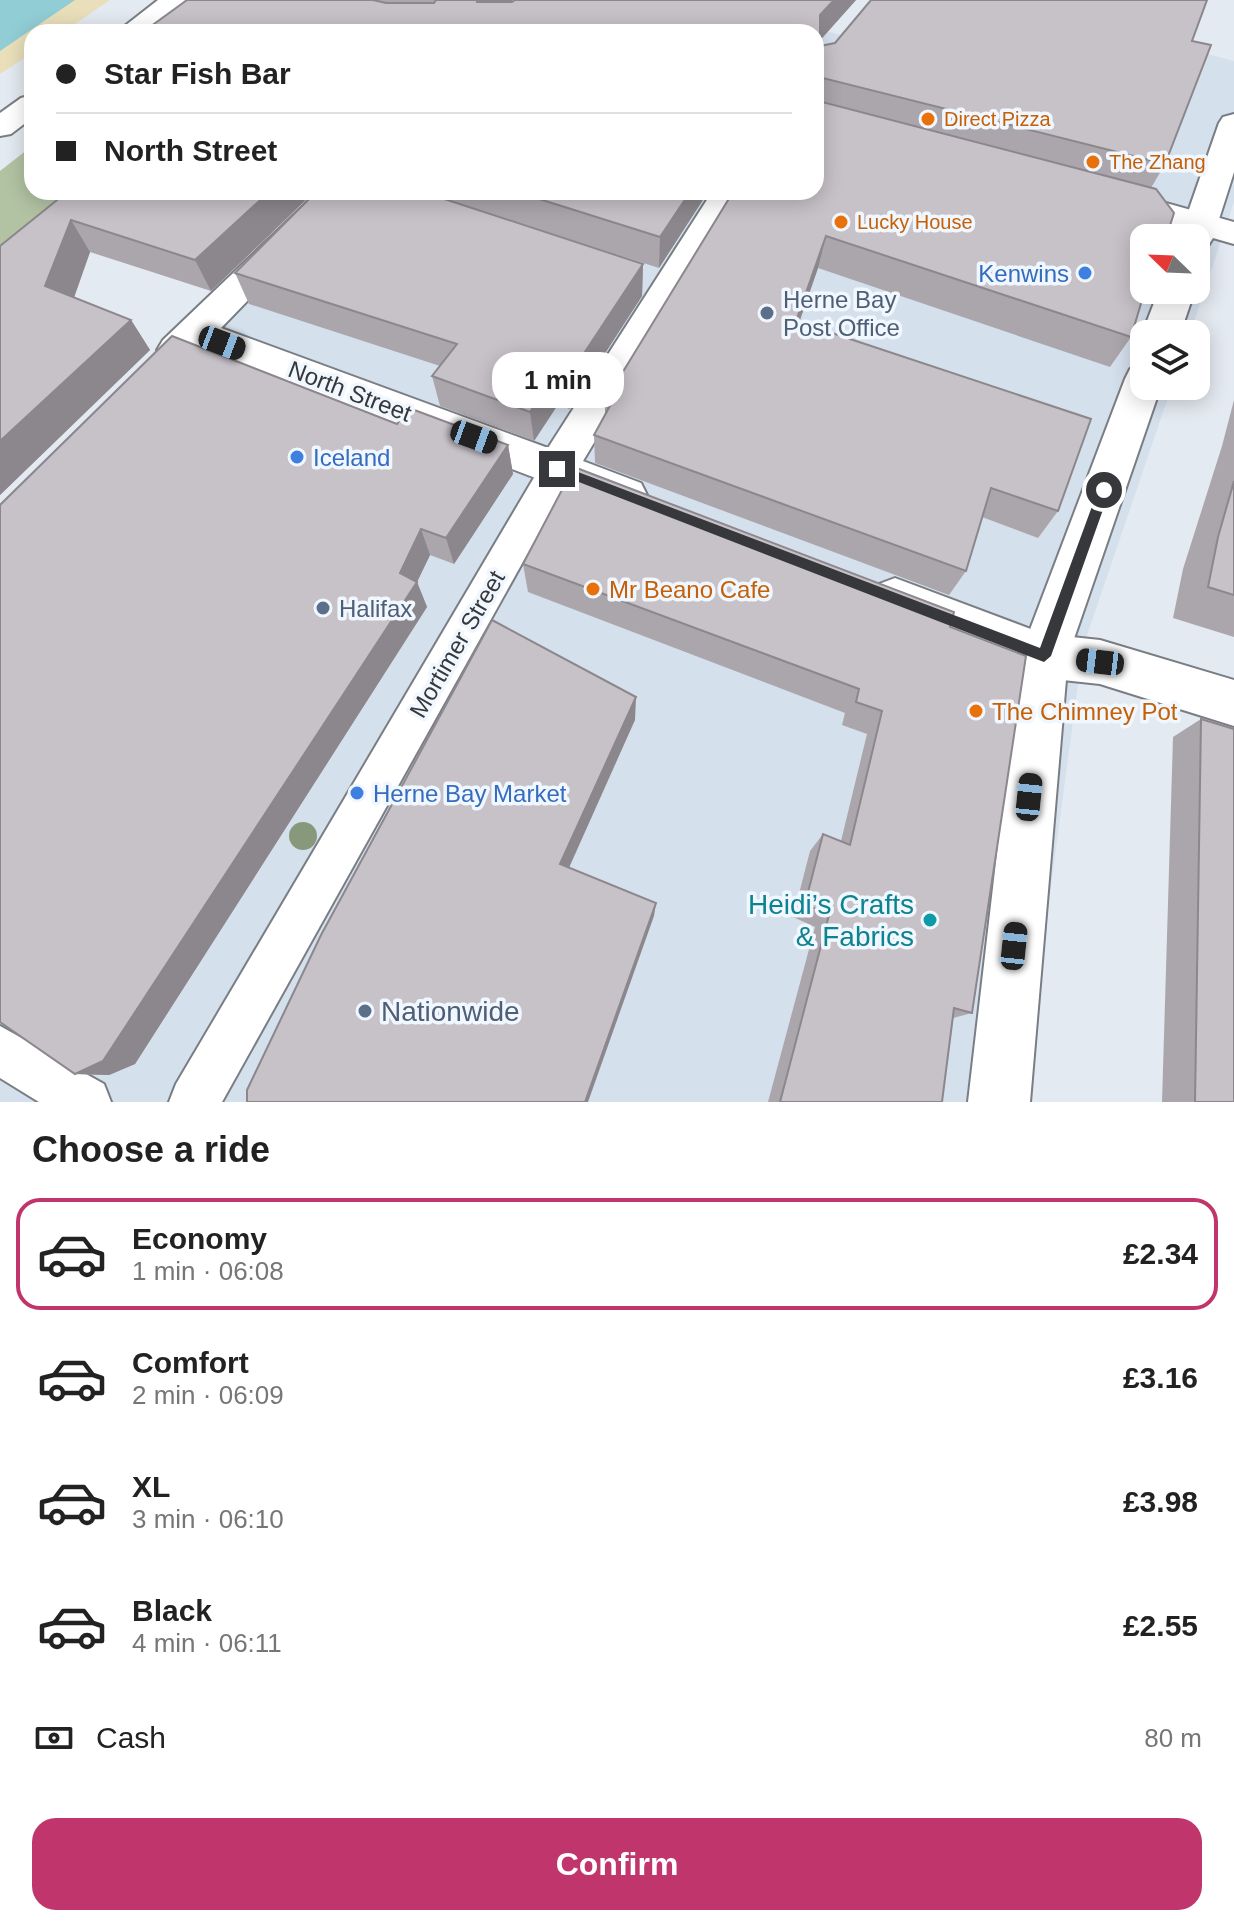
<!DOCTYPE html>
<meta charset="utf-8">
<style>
body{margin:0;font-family:Arial,sans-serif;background:#f2f2f2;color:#222;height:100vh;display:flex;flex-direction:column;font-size:30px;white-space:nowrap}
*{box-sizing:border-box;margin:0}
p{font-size:26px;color:#767676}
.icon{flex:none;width:44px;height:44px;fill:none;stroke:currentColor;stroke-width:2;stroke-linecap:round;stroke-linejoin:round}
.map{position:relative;height:1102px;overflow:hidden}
.details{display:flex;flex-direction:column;background:#fff;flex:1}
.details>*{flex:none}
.banner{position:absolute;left:24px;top:24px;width:800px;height:176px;border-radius:24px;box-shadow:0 4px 20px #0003;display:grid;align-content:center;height:176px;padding:0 32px;background:#fff}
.needle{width:52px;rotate:293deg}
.buttons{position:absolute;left:1130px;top:224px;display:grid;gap:16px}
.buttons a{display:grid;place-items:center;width:80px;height:80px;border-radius:16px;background:#fff;box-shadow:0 4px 20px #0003;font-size:40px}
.end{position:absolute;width:36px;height:36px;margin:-18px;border:10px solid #36383b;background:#fff;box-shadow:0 0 0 4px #fff}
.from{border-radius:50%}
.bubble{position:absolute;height:56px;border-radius:24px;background:#fff;box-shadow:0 4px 20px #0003;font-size:26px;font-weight:700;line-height:56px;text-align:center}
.car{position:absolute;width:24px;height:48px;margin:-24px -12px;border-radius:10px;box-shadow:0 0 6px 2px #0007;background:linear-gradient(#222 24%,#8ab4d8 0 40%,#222 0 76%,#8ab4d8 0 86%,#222 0)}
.banner b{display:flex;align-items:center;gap:28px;height:76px;font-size:30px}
.banner b+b{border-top:2px solid #e0e0e0}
.banner i{width:20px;height:20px;background:#222}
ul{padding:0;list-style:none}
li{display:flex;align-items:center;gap:24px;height:112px;margin:0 16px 12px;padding:0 16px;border:4px solid transparent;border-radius:24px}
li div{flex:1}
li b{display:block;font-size:30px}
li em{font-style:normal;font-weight:700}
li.active{border-color:#c0356b}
li>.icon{width:72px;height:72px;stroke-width:1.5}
h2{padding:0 32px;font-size:36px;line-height:96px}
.pay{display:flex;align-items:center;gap:20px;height:88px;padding:0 32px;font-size:30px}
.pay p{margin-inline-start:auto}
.button{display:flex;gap:16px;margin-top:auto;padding:16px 32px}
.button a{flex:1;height:92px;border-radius:24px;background:#c0356b;color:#fff;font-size:32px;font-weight:700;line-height:92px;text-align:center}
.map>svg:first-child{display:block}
.built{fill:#d5e0ed;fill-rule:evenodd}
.green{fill:#b2c3a3}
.sand{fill:#e9dfba}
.water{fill:#91cdd5}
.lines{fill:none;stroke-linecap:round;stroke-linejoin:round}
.pedestrian-casing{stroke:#797e84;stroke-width:4}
.minor-casing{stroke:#797e84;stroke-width:4}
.tertiary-casing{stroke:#797e84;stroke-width:4}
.secondary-casing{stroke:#797e84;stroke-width:4}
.pedestrian{fill:#fff;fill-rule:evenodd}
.minor{fill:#fff;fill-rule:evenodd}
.tertiary{fill:#fff;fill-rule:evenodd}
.secondary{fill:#fff;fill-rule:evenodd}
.tree{fill:#88997b}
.wall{fill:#aba6ac}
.shaded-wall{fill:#8b878c}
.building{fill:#c7c1c8;stroke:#8b878c;stroke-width:2}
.route{fill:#36383b}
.food-dot{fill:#e8710a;stroke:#f1f7fe;stroke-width:3}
.shop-dot{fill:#3f7fe0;stroke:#f1f7fe;stroke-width:3}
.service-dot{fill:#5c6f8a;stroke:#f1f7fe;stroke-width:3}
.culture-dot{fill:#0f9aa8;stroke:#f1f7fe;stroke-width:3}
.labels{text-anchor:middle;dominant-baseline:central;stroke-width:7;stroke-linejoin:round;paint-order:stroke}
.far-food-label{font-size:20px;fill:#c56008;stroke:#f1f7fe;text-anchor:start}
.shop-label{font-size:24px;fill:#366cbe;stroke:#f1f7fe;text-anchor:start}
.service-label{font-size:24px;fill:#4e5e75;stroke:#f1f7fe;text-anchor:start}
.street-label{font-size:24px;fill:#36383b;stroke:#f1f7fe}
.food-label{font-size:24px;fill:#c56008;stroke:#f1f7fe;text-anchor:start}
.near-culture-label{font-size:28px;fill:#0d838f;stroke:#f1f7fe;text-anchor:end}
.near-service-label{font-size:28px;fill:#4e5e75;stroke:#f1f7fe;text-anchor:start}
</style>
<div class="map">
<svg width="1234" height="1102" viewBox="0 0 1234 1102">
<rect width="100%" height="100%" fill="#e4eaf1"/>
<path class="built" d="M738,8l292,77 34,-69 170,45v140l-5,16 -39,117h-46v52h28l-89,261 -61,455h-1022v-560l344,-350 219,58 42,-58h211v-160zM1144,238h52v52h-52z"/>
<polygon class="green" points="32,146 32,192 124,192 0,297 0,171"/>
<polygon class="sand" points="0,0 110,0 63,32 32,32 32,53 0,74"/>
<polygon class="water" points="0,0 75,0 0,51"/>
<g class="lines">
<g class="pedestrian-casing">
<g id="pedestrian">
<polygon points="557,455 569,459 574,469 569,479 222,1102 169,1102 176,1084 545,459"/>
<polygon points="0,1026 104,1084 111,1102 39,1102 0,1078"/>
</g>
</g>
<g class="minor-casing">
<g id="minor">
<polygon points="1116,189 1234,222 1234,244 1104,207 1099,200 1104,193"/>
<path d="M318,192h35l-132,136 327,120 164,-256h32l-161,269 58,22 6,12 -6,12 -15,5 -15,-5 -411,-158c-12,12 -20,16 -37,11l-6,-10 6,-10z"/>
<polygon points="895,578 1044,634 1100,640 1234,680 1234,726 1100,684 1044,678 879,612 872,598 879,584"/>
</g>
</g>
<g class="tertiary-casing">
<g id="tertiary">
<polygon points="158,0 188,0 149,32 117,32"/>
<polygon points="32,95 32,118 11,134 0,136 0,113 21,98"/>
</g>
</g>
<g class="secondary-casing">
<g id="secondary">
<polygon points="1234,114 1234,172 1213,238 1208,246 1196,249 1196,238 1179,238 1219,123 1223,117"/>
<polygon points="1159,290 1195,290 1180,334 1144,334 1144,337 1142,334"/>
<polygon points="1144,365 1144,386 1161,386 1068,656 1030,1102 968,1102 1020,656 1125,379 1130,369"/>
</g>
</g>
<use href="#pedestrian" class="pedestrian"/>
<use href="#minor" class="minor"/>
<use href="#tertiary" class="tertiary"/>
<use href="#secondary" class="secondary"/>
</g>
<circle class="tree" cx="303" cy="836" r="14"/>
<g class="wall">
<polygon points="187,0 513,0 510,2 856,0 820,40 820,46 1192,41 1165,164 1151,188 1131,337 1110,367 818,268 799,322 1058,511 1038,538 982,517 966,571 949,595 595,463 594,435 605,414 605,401 816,192 816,32"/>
<polygon points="67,192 314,192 211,291 90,252 74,298 131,320 150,350 0,495 0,246"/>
<polygon points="316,192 708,192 659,268 497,216 643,264 642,296 569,409 559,403 534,441 440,406 432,376 440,366 249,304 235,273"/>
<polygon points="1234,400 1234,637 1173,618 1183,569 1222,446"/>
<polygon points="397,424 508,445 513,474 454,564 430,555 417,582 427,607 135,1064 109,1075 75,1074"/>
<polygon points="523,564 950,627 972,1013 953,1018 942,1102 768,1102 815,927 793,917 810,851 823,834 841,841 867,734 842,725 845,713 528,592"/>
<polygon points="1201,719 1234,1102 1162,1102 1173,737"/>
</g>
<g class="shaded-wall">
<polygon points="477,0 513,0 481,30"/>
<polygon points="834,0 856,0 816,45 820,15"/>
<polygon points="269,192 314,192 211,291 195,260"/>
<polygon points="690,192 708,192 659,268 660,237"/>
<polygon points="71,220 90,252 67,317 45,286"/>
<polygon points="826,236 818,268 789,352 796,321"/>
<polygon points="643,264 642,296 569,409 567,379"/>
<polygon points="131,320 150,350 0,495 0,441"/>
<polygon points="556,373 559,403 534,441 530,412"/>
<polygon points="508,445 513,474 454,564 446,538"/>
<polygon points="421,529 430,555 417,582 427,607 135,1064 109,1075 75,1074 400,573"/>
<polygon points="636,697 635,720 564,879 560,864"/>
<polygon points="656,903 654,916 588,1102 585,1102"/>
</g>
<g class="building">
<polygon points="187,0 373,0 386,3 434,3 436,0 477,0 477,2 512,2 515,0 834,0 820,15 820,46 835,43 871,0 1207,0 1192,41 1211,45 1165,164 823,78 819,81 822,102 1156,189 1174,213 1166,238 1144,238 1145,290 1131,337 826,236 796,321 1091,419 1058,511 991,488 966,571 594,435 611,404 605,401 733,192 816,192 816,32 143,32"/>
<polygon points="67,192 269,192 195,260 71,220 45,286 131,320 0,441 0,246"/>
<polygon points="316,192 423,192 643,264 567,379 556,373 530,412 432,376 457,344 235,273"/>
<polygon points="517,192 690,192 660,237"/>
<polygon points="172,336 397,424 409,408 508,445 446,538 421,529 400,573 417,582 103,1061 75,1074 0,1022 0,505"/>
<polygon points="574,467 954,612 950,627 1026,656 972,1013 954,1008 942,1102 780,1102 829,915 805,904 823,834 850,845 882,711 856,702 859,689 523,564"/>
<polygon points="1234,481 1234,595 1208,587 1218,537"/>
<polygon points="492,620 636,697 560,864 656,903 585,1102 247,1102 247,1090 321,935"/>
<polygon points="1201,719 1234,729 1234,1102 1195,1102"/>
</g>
<polygon class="route" points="557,464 1040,648 1098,490 1104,485 1110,490 1051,656 1044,662 553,472 551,469"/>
<g class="food-dot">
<circle cx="928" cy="119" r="8"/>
<circle cx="1093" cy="162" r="8"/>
<circle cx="841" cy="222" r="8"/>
<circle cx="593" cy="589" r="8"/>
<circle cx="976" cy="711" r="8"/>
</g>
<g class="shop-dot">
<circle cx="1085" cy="273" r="8"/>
<circle cx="297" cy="457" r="8"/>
<circle cx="357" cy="793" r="8"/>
</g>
<g class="service-dot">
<circle cx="767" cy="313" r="8"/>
<circle cx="323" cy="608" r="8"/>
<circle cx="365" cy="1011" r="8"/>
</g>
<circle class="culture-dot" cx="930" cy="920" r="8"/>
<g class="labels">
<g class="far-food-label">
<text x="944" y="119">Direct Pizza</text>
<text x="1109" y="162">The Zhang</text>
<text x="857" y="222">Lucky House</text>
</g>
<g class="shop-label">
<text x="1069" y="273" text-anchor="end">Kenwins</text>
<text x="313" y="457">Iceland</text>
<text x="373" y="793">Herne Bay Market</text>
</g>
<g class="service-label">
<text x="783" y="299">Herne Bay<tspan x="783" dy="28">Post Office</tspan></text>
<text x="339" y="608">Halifax</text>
</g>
<g class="street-label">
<text transform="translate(350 391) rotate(21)">North Street</text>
<text transform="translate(457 644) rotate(-60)">Mortimer Street</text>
</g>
<g class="food-label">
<text x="609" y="589">Mr Beano Cafe</text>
<text x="992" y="711">The Chimney Pot</text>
</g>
<g class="near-culture-label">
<text x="914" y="904">Heidi’s Crafts<tspan x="914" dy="32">&amp; Fabrics</tspan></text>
</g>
<g class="near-service-label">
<text x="381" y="1011">Nationwide</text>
</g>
</g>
</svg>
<div class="buttons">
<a><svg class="needle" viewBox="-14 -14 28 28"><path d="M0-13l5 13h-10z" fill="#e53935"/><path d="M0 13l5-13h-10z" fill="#767676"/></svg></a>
<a><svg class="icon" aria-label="layers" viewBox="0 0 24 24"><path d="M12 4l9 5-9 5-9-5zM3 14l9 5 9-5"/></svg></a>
</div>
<i class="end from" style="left:1104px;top:490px"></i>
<i class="end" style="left:557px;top:469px"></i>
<div class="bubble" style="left:492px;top:352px;width:132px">1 min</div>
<i class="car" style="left:222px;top:343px;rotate:111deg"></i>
<i class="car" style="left:474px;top:437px;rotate:110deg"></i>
<i class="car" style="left:1100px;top:662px;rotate:277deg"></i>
<i class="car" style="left:1029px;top:797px;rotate:6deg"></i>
<i class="car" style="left:1014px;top:946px;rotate:6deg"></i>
<div class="banner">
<b><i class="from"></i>Star Fish Bar</b>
<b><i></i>North Street</b>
</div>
</div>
<section class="details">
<h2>Choose a ride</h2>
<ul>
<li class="active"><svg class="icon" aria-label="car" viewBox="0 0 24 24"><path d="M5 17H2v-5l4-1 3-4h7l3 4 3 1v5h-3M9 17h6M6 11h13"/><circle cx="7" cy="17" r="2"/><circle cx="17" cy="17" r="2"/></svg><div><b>Economy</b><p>1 min · 06:08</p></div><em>£2.34</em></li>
<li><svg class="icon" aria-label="car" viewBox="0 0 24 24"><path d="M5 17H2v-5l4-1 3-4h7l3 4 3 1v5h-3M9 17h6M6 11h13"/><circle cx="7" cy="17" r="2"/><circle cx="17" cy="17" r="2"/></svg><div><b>Comfort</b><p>2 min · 06:09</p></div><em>£3.16</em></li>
<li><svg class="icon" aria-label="car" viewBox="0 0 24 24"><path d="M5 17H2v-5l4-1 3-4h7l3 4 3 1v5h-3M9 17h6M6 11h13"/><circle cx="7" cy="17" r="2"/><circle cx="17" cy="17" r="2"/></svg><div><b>XL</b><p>3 min · 06:10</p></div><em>£3.98</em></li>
<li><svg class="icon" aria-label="car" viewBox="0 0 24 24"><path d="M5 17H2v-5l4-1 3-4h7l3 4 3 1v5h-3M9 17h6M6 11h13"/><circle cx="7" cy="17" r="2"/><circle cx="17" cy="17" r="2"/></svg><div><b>Black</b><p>4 min · 06:11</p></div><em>£2.55</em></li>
</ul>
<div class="pay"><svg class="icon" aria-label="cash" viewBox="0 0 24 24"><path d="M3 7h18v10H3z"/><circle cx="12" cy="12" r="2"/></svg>Cash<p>80 m</p></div>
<div class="button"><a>Confirm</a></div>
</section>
